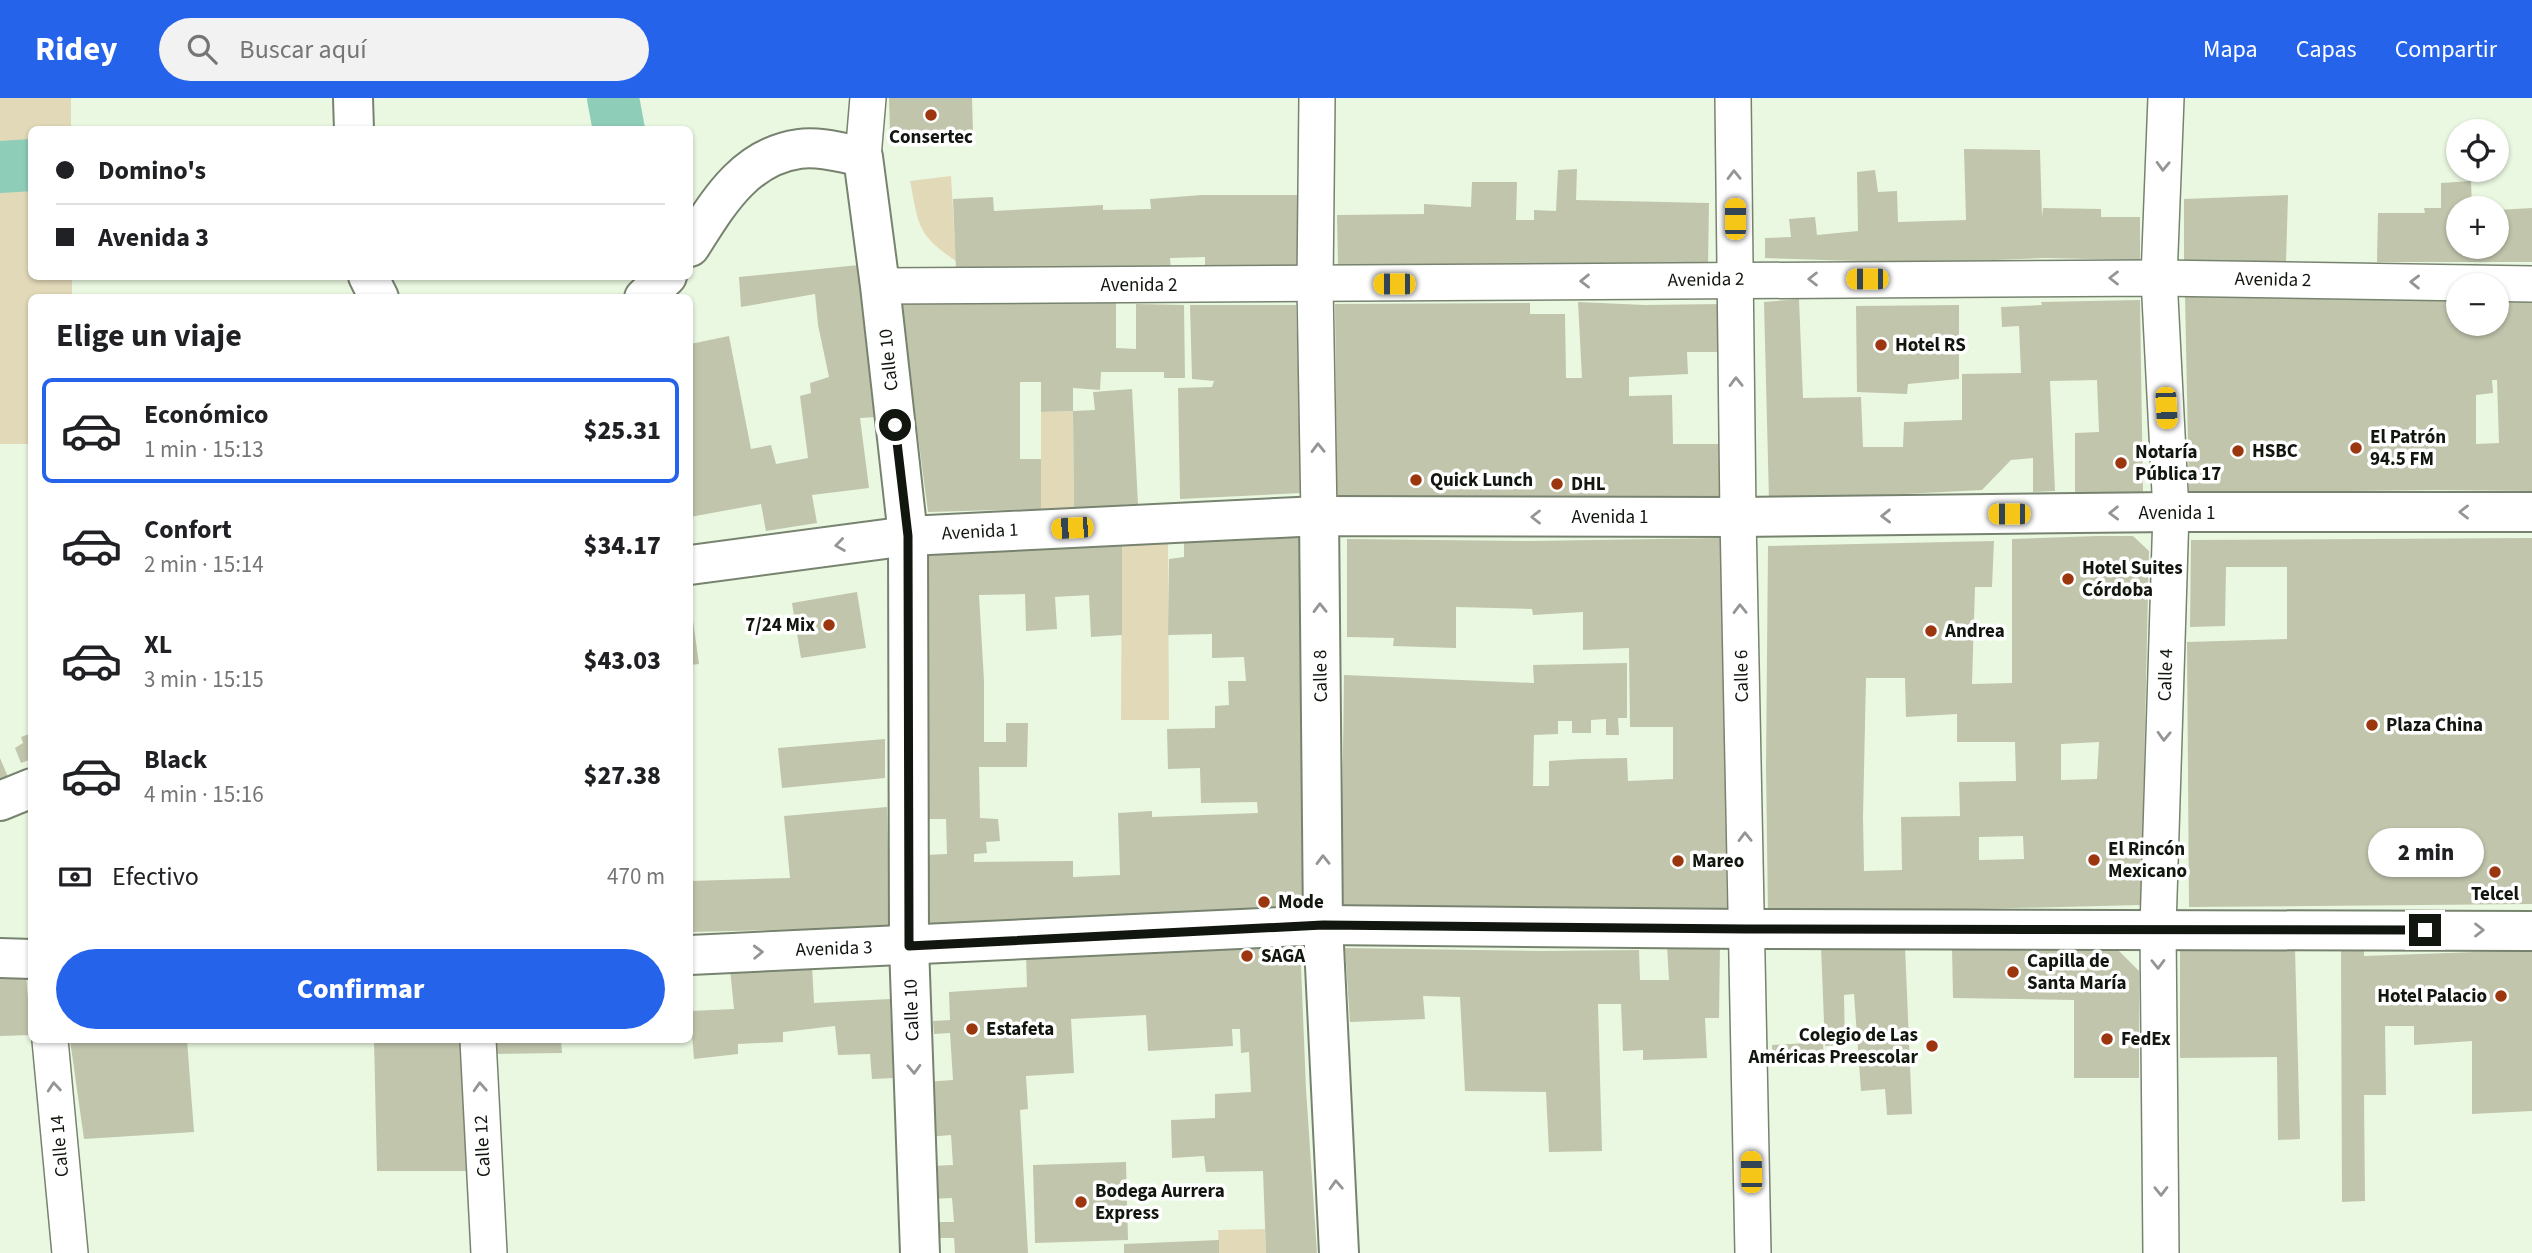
<!DOCTYPE html>
<html lang="es">
<meta charset="utf-8">
<style>
body{margin:0;font-family:"Source Sans 3",sans-serif;background:#f2f2f2;color:#202124;height:100vh;display:flex;flex-direction:column;font-size:26px;white-space:nowrap}
*{box-sizing:border-box;margin:0}
p{font-size:23px;color:#757577}
.icon{flex:none;width:38px;height:38px;fill:none;stroke:currentColor;stroke-width:2;stroke-linecap:round;stroke-linejoin:round}
.map{position:relative;flex:1;overflow:hidden}
.sheet{position:absolute;left:28px;top:196px;width:665px;height:749px;display:flex;flex-direction:column;background:#fff;border-radius:10px;box-shadow:0 2px 5px #0004}
.sheet>*{flex:none}
.hud{position:absolute;left:28px;top:28px;width:665px;height:154px;border-radius:10px;box-shadow:0 2px 5px #0004;display:grid;align-content:center;height:154px;padding:0 28px;background:#fff}
.buttons{position:absolute;left:2446px;top:21px;display:grid;gap:14px}
.buttons a{display:grid;place-items:center;width:63px;height:63px;border-radius:50%;background:#fff;box-shadow:0 2px 5px #0004;font-size:35px}
.end{position:absolute;width:32px;height:32px;margin:-16px;border:9px solid #11160e;background:#fff;box-shadow:0 0 0 4px #fff}
.from{border-radius:50%}
.bubble{position:absolute;height:49px;border-radius:24px;background:#fff;box-shadow:0 2px 5px #0004;font-size:23px;font-weight:800;line-height:49px;text-align:center}
.car{position:absolute;width:21px;height:42px;margin:-21px -10px;border-radius:9px;box-shadow:0 0 5px 2px #0007;background:linear-gradient(#f5c518 24%,#345 0 40%,#f5c518 0 76%,#345 0 86%,#f5c518 0)}
.hud b{display:flex;align-items:center;gap:24px;height:66px;font-size:26px}
.hud b+b{border-top:2px solid #e0e0e0}
.hud i{width:18px;height:18px;background:#202124}
ul{padding:0;list-style:none}
li{display:flex;align-items:center;gap:21px;height:105px;margin:0 14px 10px;padding:0 14px;border:4px solid transparent;border-radius:10px}
li div{flex:1}
li b{display:block;font-size:26px}
li em{font-style:normal;font-weight:800}
li.active{border-color:#2563eb}
li>.icon{width:63px;height:63px;stroke-width:1.5}
h2{padding:0 28px;font-size:32px;line-height:84px}
.pay{display:flex;align-items:center;gap:18px;height:77px;padding:0 28px;font-size:26px}
.pay p{margin-inline-start:auto}
.primary-button{display:flex;gap:14px;margin-top:auto;padding:14px 28px}
.primary-button a{flex:1;height:80px;border-radius:42px;background:#2563eb;color:#fff;font-size:28px;font-weight:800;line-height:80px;text-align:center}
header{display:flex;align-items:center;gap:42px;box-sizing:border-box;height:98px;padding:0 35px;background:#2563eb;color:#fff}
header strong{font-size:33px}
nav{display:flex;gap:38px;margin-inline-start:auto;font-size:24px}
.search{width:490px;height:63px;background:#f2f2f2;display:flex;align-items:center;gap:18px;box-sizing:border-box;padding:0 24px;border-radius:38px;color:#757577;font-size:26px}
.map>svg:first-child{display:block}
.green{fill:#e2d9b9}
.lines{fill:none;stroke-linecap:round;stroke-linejoin:round}
.river{stroke:#8eceb8;stroke-width:52}
.building{fill:#c1c5ac;fill-rule:evenodd}
.minor-casing{stroke:#77836f;stroke-width:38}
.secondary-casing{stroke:#77836f;stroke-width:42}
.minor{stroke:#fff;stroke-width:35}
.secondary{stroke:#fff;stroke-width:38}
.oneway{stroke:#949693}
.route{stroke:#11160e;stroke-width:9}
.poi-dot{fill:#9c360f;stroke:#fff;stroke-width:2.5}
.labels{text-anchor:middle;dominant-baseline:central;stroke-width:7;stroke-linejoin:round;paint-order:stroke}
.poi-label{font-size:19px;font-weight:bold;fill:#11160e;stroke:#fff;text-anchor:start}
.street-label{font-size:19px;fill:#11160e;stroke:#fff}
</style>
<header>
<strong>Ridey</strong>
<div class="search"><svg class="icon" aria-label="search" viewBox="0 0 24 24"><circle cx="10" cy="10" r="6"/><path d="M15 15l6 6"/></svg>Buscar aquí</div>
<nav><a>Mapa</a><a>Capas</a><a>Compartir</a></nav>
</header>
<div class="map">
<svg width="2532" height="1155" viewBox="0 0 2532 1155">
<rect width="100%" height="100%" fill="#eaf8e1"/>
<g class="green">
<polygon points="0,0 71,0 71,31 32,32 32,178 72,179 72,199 32,200 31,346 0,346"/>
<path d="M951,78l5,85c-40,-27 -37,-36 -46,-80z"/>
<polygon points="1073,313 1074,410 1041,411 1041,314"/>
<polygon points="1168,440 1169,622 1121,622 1122,441"/>
<polygon points="1265,1131 1266,1155 1219,1155 1218,1132"/>
</g>
<g class="lines">
<g class="river">
<polyline points="613,0 619,32"/>
<polyline points="0,69 32,67"/>
</g>
</g>
<g class="building">
<polygon points="889,0 972,0 973,34 890,36"/>
<polygon points="1964,51 2040,52 2042,119 2043,110 2101,111 2101,119 2140,119 2140,162 2044,160 1916,165 1765,160 1765,140 1791,139 1789,121 1815,119 1817,137 1858,133 1857,74 1875,72 1878,94 1897,93 1898,124 1966,122"/>
<polygon points="1577,71 1576,102 1709,105 1708,168 1338,167 1337,117 1424,116 1424,106 1471,109 1472,84 1517,84 1516,122 1534,122 1534,112 1556,113 1558,72"/>
<polygon points="2471,83 2472,110 2459,110 2459,149 2497,149 2497,112 2532,110 2532,164 2377,164 2378,115 2425,115 2424,110 2441,110 2441,85"/>
<polygon points="1202,97 1299,97 1297,168 1205,173 1205,159 1170,160 1171,172 956,172 953,101 993,99 994,113 1103,107 1103,112 1151,111 1150,101"/>
<polygon points="2288,97 2286,165 2184,167 2184,101"/>
<polygon points="859,167 877,319 860,320 869,390 812,397 817,425 766,433 761,406 690,419 690,246 729,238 751,351 771,347 776,366 808,360 800,298 811,295 810,285 829,279 818,227 815,196 741,209 739,179"/>
<path d="M2185,198l274,3v25h38v-25l35,1v191l-96,-1 -247,3zM2492,282h5l2,63 -23,1v-49l17,-2z"/>
<polygon points="1799,201 1803,300 1861,299 1863,349 1903,349 1904,324 1962,322 1962,276 2021,275 2019,228 2002,229 2001,209 2042,207 2041,204 2140,202 2143,397 2075,398 2075,335 2099,334 2097,282 2050,283 2055,393 2033,394 2033,360 2011,362 1982,392 1769,403 1764,204"/>
<polygon points="900,202 1042,205 1116,203 1116,250 1136,251 1136,206 1184,207 1185,280 1164,280 1164,274 1101,274 1100,292 1073,290 1073,313 1041,314 1041,284 1020,284 1020,361 1041,361 1041,411 928,414"/>
<polygon points="1578,204 1645,207 1721,206 1723,254 1687,254 1688,276 1629,279 1629,298 1672,297 1673,346 1719,346 1719,405 1337,404 1335,206 1530,205 1530,216 1565,216 1566,280 1582,280"/>
<polygon points="1190,207 1296,207 1302,395 1180,401 1178,290 1212,289 1214,283 1192,281"/>
<polygon points="1959,207 1959,281 1908,286 1907,296 1857,294 1856,208"/>
<polygon points="1132,291 1138,406 1074,410 1073,313 1095,312 1093,294"/>
<polygon points="1307,436 1308,799 1295,809 1121,819 927,826 925,757 947,756 946,721 924,721 923,671 928,671 924,451 1122,441 1122,537 1091,539 1089,497 1055,499 1057,531 1026,533 1025,496 979,497 984,583 984,644 1006,644 1006,625 1028,625 1027,669 979,669 980,720 998,721 1000,743 986,744 987,755 974,756 974,764 1073,763 1073,779 1120,777 1118,715 1152,713 1152,719 1258,715 1257,704 1201,705 1200,670 1168,671 1167,631 1215,630 1215,608 1229,607 1228,583 1246,583 1244,559 1212,560 1212,536 1168,537 1169,461 1184,459 1184,441"/>
<path d="M2097,438h36l16,15 -8,354 -373,9 -2,-147 2,-221 226,-5 -2,46h-17l-3,97 40,-1v-144zM1866,580h39l1,39 51,-3v28h58l1,39 -57,1 1,34 -59,1 1,53 -38,1 -1,-54zM2099,644l-2,37 -36,1v-36zM2023,738l1,23 -45,1v-23z"/>
<polygon points="1722,440 1727,812 1341,810 1344,577 1534,585 1533,567 1627,565 1627,620 1618,620 1619,637 1606,637 1606,621 1591,622 1591,635 1572,635 1572,623 1558,623 1558,636 1534,637 1533,688 1549,688 1549,663 1582,661 1627,660 1628,683 1673,681 1673,629 1630,629 1629,550 1583,552 1583,514 1533,517 1532,511 1456,509 1456,550 1393,548 1394,540 1347,539 1347,441 1531,443"/>
<polygon points="2532,440 2532,806 2189,809 2187,544 2287,541 2287,469 2226,469 2225,528 2190,529 2191,442"/>
<polygon points="857,494 866,550 801,560 792,505"/>
<polygon points="690,501 699,566 690,567"/>
<polygon points="32,635 32,661 21,665 15,650 23,645 21,639"/>
<polygon points="885,641 885,680 782,690 778,650"/>
<polygon points="0,660 8,679 0,682"/>
<polygon points="887,709 890,829 690,834 690,783 790,780 784,718"/>
<polygon points="1300,843 1306,991 1317,1155 1266,1155 1263,1073 1206,1074 1204,1058 1172,1060 1171,1022 1215,1020 1215,996 1251,994 1249,954 1241,955 1240,931 1232,931 1233,948 1148,953 1146,917 1071,921 1074,975 1026,978 1028,1011 1020,1012 1028,1155 955,1155 954,1140 933,1140 932,1124 954,1124 952,1100 931,1101 930,1068 953,1067 951,1037 928,1039 925,984 953,982 950,935 934,936 933,923 950,922 949,894 1027,889 1026,857"/>
<polygon points="1667,848 1720,848 1719,920 1705,920 1707,960 1643,962 1643,952 1623,953 1621,906 1598,906 1602,1053 1549,1054 1546,994 1465,993 1460,899 1423,898 1425,921 1350,924 1345,850 1541,853 1639,852 1640,882 1669,882"/>
<polygon points="1905,848 1912,1016 1887,1017 1885,991 1861,993 1854,896 1844,897 1845,947 1825,948 1821,849"/>
<polygon points="1952,848 2116,850 2139,873 2139,980 2074,980 2074,902 1953,900"/>
<polygon points="2295,850 2300,1041 2278,1042 2277,959 2180,960 2180,851"/>
<polygon points="2532,852 2532,1013 2472,1016 2472,943 2414,947 2414,928 2385,928 2386,997 2364,997 2365,1103 2342,1104 2341,853 2364,853 2364,858"/>
<polygon points="812,867 814,905 890,901 893,980 872,981 870,956 838,957 835,928 783,934 783,944 738,946 738,956 694,961 690,913 734,911 730,871"/>
<polygon points="26,878 31,937 0,938 0,879"/>
<polygon points="70,942 187,942 194,1034 84,1041"/>
<polygon points="374,942 462,942 466,1073 377,1073"/>
<polygon points="494,942 561,942 562,955 495,956"/>
<polygon points="1823,944 1824,965 1773,967 1772,947"/>
<polygon points="1126,1064 1128,1142 1035,1145 1033,1067"/>
<polygon points="1219,1142 1219,1155 1124,1155 1124,1146"/>
</g>
<g class="lines">
<g class="minor-casing">
<g id="minor">
<polyline points="1317,0 1315,187 1319,418"/>
<polyline points="1733,0 1738,419 1753,1155"/>
<polyline points="863,59 868,0"/>
<polyline points="880,188 2159,180 2532,186"/>
<polyline points="50,942 70,1155"/>
<polyline points="478,942 489,1155"/>
<polyline points="2161,1155 2158,830 2171,414 2159,180 2166,0"/>
</g>
</g>
<g class="secondary-casing">
<g id="secondary">
<polyline points="353,0 354,32"/>
<path d="M690,149c27,-42 53,-90 109,-98 20,-3 44,4 64,8l17,129 28,250 1,410 11,307"/>
<polyline points="368,178 379,200"/>
<polyline points="644,200 667,178"/>
<polyline points="1319,418 1323,827 1339,1155"/>
<polyline points="690,467 908,438 1319,418 1738,419 2171,414 2532,414"/>
<polyline points="0,703 32,690"/>
<polyline points="690,857 1323,827 1747,831 2532,833"/>
<polyline points="0,860 32,861"/>
</g>
</g>
<use href="#minor" class="minor"/>
<use href="#secondary" class="secondary"/>
</g>
<defs><path id="oneway-chevron" d="M-2-3.5L2.5 0L-2 3.5" fill="none" stroke-width="1.6" stroke-linecap="round" stroke-linejoin="round" transform="scale(1.75)"/></defs>
<g class="oneway">
<use href="#oneway-chevron" transform="translate(2163 68) rotate(92)"/>
<use href="#oneway-chevron" transform="translate(1734 77) rotate(-91)"/>
<use href="#oneway-chevron" transform="translate(2114 180) rotate(180)"/>
<use href="#oneway-chevron" transform="translate(1813 181) rotate(180)"/>
<use href="#oneway-chevron" transform="translate(1585 183) rotate(179)"/>
<use href="#oneway-chevron" transform="translate(2415 184) rotate(-179)"/>
<use href="#oneway-chevron" transform="translate(1736 284) rotate(-91)"/>
<use href="#oneway-chevron" transform="translate(1318 350) rotate(-91)"/>
<use href="#oneway-chevron" transform="translate(2464 414) rotate(180)"/>
<use href="#oneway-chevron" transform="translate(2114 415) rotate(179)"/>
<use href="#oneway-chevron" transform="translate(1886 418) rotate(179)"/>
<use href="#oneway-chevron" transform="translate(1536 419) rotate(-180)"/>
<use href="#oneway-chevron" transform="translate(840 447) rotate(172)"/>
<use href="#oneway-chevron" transform="translate(1320 510) rotate(-91)"/>
<use href="#oneway-chevron" transform="translate(1740 511) rotate(-91)"/>
<use href="#oneway-chevron" transform="translate(2164 638) rotate(92)"/>
<use href="#oneway-chevron" transform="translate(1745 739) rotate(-91)"/>
<use href="#oneway-chevron" transform="translate(1323 762) rotate(-91)"/>
<use href="#oneway-chevron" transform="translate(2479 832)"/>
<use href="#oneway-chevron" transform="translate(758 854) rotate(-2)"/>
<use href="#oneway-chevron" transform="translate(2158 866) rotate(89)"/>
<use href="#oneway-chevron" transform="translate(914 971) rotate(88)"/>
<use href="#oneway-chevron" transform="translate(54 989) rotate(-95)"/>
<use href="#oneway-chevron" transform="translate(480 989) rotate(-93)"/>
<use href="#oneway-chevron" transform="translate(1336 1087) rotate(-93)"/>
<use href="#oneway-chevron" transform="translate(2161 1093) rotate(89)"/>
</g>
<g class="lines">
<polyline class="route" points="895,327 908,438 909,848 1323,827 1747,831 2425,832"/>
</g>
<g class="poi-dot">
<circle cx="931" cy="17" r="7"/>
<circle cx="1881" cy="247" r="7"/>
<circle cx="2356" cy="350" r="7"/>
<circle cx="2238" cy="353" r="7"/>
<circle cx="2121" cy="365" r="7"/>
<circle cx="1416" cy="382" r="7"/>
<circle cx="1557" cy="386" r="7"/>
<circle cx="2068" cy="481" r="7"/>
<circle cx="829" cy="527" r="7"/>
<circle cx="1931" cy="533" r="7"/>
<circle cx="2372" cy="627" r="7"/>
<circle cx="2094" cy="762" r="7"/>
<circle cx="1678" cy="763" r="7"/>
<circle cx="2495" cy="774" r="7"/>
<circle cx="1264" cy="804" r="7"/>
<circle cx="1247" cy="858" r="7"/>
<circle cx="2013" cy="874" r="7"/>
<circle cx="2501" cy="898" r="7"/>
<circle cx="972" cy="931" r="7"/>
<circle cx="2107" cy="941" r="7"/>
<circle cx="1932" cy="948" r="7"/>
<circle cx="1081" cy="1104" r="7"/>
</g>
<g class="labels">
<g class="poi-label">
<text x="931" y="39" text-anchor="middle">Consertec</text>
<text x="1895" y="247">Hotel RS</text>
<text x="2370" y="339">El Patrón<tspan x="2370" dy="22">94.5 FM</tspan></text>
<text x="2252" y="353">HSBC</text>
<text x="2135" y="354">Notaría<tspan x="2135" dy="22">Pública 17</tspan></text>
<text x="1430" y="382">Quick Lunch</text>
<text x="1571" y="386">DHL</text>
<text x="2082" y="470">Hotel Suites<tspan x="2082" dy="22">Córdoba</tspan></text>
<text x="815" y="527" text-anchor="end">7/24 Mix</text>
<text x="1945" y="533">Andrea</text>
<text x="2386" y="627">Plaza China</text>
<text x="2108" y="751">El Rincón<tspan x="2108" dy="22">Mexicano</tspan></text>
<text x="1692" y="763">Mareo</text>
<text x="2495" y="796" text-anchor="middle">Telcel</text>
<text x="1278" y="804">Mode</text>
<text x="1261" y="858">SAGA</text>
<text x="2027" y="863">Capilla de<tspan x="2027" dy="22">Santa María</tspan></text>
<text x="2487" y="898" text-anchor="end">Hotel Palacio</text>
<text x="986" y="931">Estafeta</text>
<text x="1918" y="937" text-anchor="end">Colegio de Las<tspan x="1918" dy="22">Américas Preescolar</tspan></text>
<text x="2121" y="941">FedEx</text>
<text x="1095" y="1093">Bodega Aurrera<tspan x="1095" dy="22">Express</tspan></text>
</g>
<g class="street-label">
<text transform="translate(1706 182) rotate(-1)">Avenida 2</text>
<text transform="translate(2273 182) rotate(1)">Avenida 2</text>
<text x="1139" y="187">Avenida 2</text>
<text transform="translate(889 262) rotate(-96)">Calle 10</text>
<text x="2177" y="415">Avenida 1</text>
<text x="1610" y="419">Avenida 1</text>
<text transform="translate(980 434) rotate(-3)">Avenida 1</text>
<text transform="translate(2166 577) rotate(-88)">Calle 4</text>
<text transform="translate(1321 578) rotate(-91)">Calle 8</text>
<text transform="translate(1742 578) rotate(-91)">Calle 6</text>
<text transform="translate(834 851) rotate(-2)">Avenida 3</text>
<text transform="translate(912 912) rotate(-92)">Calle 10</text>
<text transform="translate(60 1048) rotate(-95)">Calle 14</text>
<text transform="translate(483 1048) rotate(-93)">Calle 12</text>
</g>
</g>
</svg>
<div class="buttons">
<a><svg class="icon" aria-label="locate" viewBox="0 0 24 24"><circle cx="12" cy="12" r="6"/><path d="M12 2v4M12 18v4M2 12h4M18 12h4"/></svg></a>
<a>+</a>
<a>−</a>
</div>
<i class="end from" style="left:895px;top:327px"></i>
<i class="end" style="left:2425px;top:832px"></i>
<div class="bubble" style="left:2368px;top:730px;width:116px">2 min</div>
<i class="car" style="left:1735px;top:121px;rotate:0deg"></i>
<i class="car" style="left:1867px;top:181px;rotate:270deg"></i>
<i class="car" style="left:1394px;top:186px;rotate:270deg"></i>
<i class="car" style="left:2166px;top:310px;rotate:177deg"></i>
<i class="car" style="left:2009px;top:416px;rotate:270deg"></i>
<i class="car" style="left:1072px;top:430px;rotate:267deg"></i>
<i class="car" style="left:1751px;top:1074px;rotate:359deg"></i>
<div class="hud">
<b><i class="from"></i>Domino's</b>
<b><i></i>Avenida 3</b>
</div>
<section class="sheet">
<h2>Elige un viaje</h2>
<ul>
<li class="active"><svg class="icon" aria-label="car" viewBox="0 0 24 24"><path d="M5 17H2v-5l4-1 3-4h7l3 4 3 1v5h-3M9 17h6M6 11h13"/><circle cx="7" cy="17" r="2"/><circle cx="17" cy="17" r="2"/></svg><div><b>Económico</b><p>1 min · 15:13</p></div><em>$25.31</em></li>
<li><svg class="icon" aria-label="car" viewBox="0 0 24 24"><path d="M5 17H2v-5l4-1 3-4h7l3 4 3 1v5h-3M9 17h6M6 11h13"/><circle cx="7" cy="17" r="2"/><circle cx="17" cy="17" r="2"/></svg><div><b>Confort</b><p>2 min · 15:14</p></div><em>$34.17</em></li>
<li><svg class="icon" aria-label="car" viewBox="0 0 24 24"><path d="M5 17H2v-5l4-1 3-4h7l3 4 3 1v5h-3M9 17h6M6 11h13"/><circle cx="7" cy="17" r="2"/><circle cx="17" cy="17" r="2"/></svg><div><b>XL</b><p>3 min · 15:15</p></div><em>$43.03</em></li>
<li><svg class="icon" aria-label="car" viewBox="0 0 24 24"><path d="M5 17H2v-5l4-1 3-4h7l3 4 3 1v5h-3M9 17h6M6 11h13"/><circle cx="7" cy="17" r="2"/><circle cx="17" cy="17" r="2"/></svg><div><b>Black</b><p>4 min · 15:16</p></div><em>$27.38</em></li>
</ul>
<div class="pay"><svg class="icon" aria-label="cash" viewBox="0 0 24 24"><path d="M3 7h18v10H3z"/><circle cx="12" cy="12" r="2"/></svg>Efectivo<p>470 m</p></div>
<div class="primary-button"><a>Confirmar</a></div>
</section>
</div>
